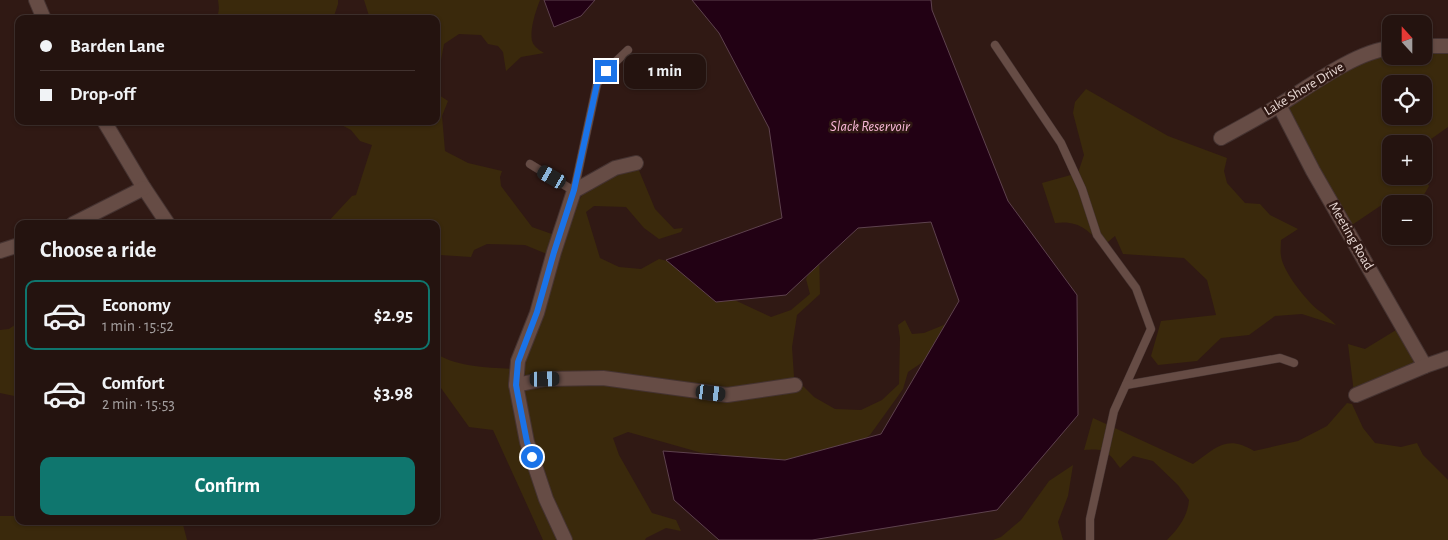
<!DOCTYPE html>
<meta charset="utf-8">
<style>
body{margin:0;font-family:"Alegreya Sans",sans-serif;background:#30201d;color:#f1f3f6;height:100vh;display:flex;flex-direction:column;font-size:19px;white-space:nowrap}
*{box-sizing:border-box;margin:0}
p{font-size:16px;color:#a39e9e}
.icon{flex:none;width:28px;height:28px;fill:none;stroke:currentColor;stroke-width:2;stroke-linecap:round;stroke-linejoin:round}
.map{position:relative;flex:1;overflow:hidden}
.panel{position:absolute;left:15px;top:220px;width:425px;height:305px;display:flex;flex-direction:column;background:#24130f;border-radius:10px;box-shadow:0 1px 4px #0004,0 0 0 1px #41322f}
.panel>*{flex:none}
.guide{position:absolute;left:15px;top:15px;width:425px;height:110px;border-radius:10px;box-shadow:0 1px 4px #0004,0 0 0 1px #41322f;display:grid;align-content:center;height:110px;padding:0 25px;background:#24130f}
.needle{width:32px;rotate:339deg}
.tools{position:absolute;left:1382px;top:15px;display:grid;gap:10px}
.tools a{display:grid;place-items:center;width:50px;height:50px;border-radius:10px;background:#24130f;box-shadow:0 1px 4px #0004,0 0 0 1px #41322f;font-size:25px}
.end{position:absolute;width:22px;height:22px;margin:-11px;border:6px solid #1a73e8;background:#fff;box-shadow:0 0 0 2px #fff}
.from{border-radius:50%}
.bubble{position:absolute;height:35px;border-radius:10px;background:#24130f;box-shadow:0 1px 4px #0004,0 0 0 1px #41322f;font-size:16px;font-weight:700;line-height:35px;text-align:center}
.car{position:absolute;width:15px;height:30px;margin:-15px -8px;border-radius:6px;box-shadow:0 0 4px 1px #0007;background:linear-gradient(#222 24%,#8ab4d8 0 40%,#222 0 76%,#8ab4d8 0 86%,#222 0)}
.guide b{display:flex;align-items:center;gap:18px;height:48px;font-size:19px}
.guide b+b{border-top:1px solid #41322f}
.guide i{width:12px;height:12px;background:#f1f3f6}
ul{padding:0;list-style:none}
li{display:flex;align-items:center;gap:15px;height:70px;margin:0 10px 8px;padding:0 15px;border:2px solid transparent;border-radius:10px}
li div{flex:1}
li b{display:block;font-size:19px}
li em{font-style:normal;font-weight:700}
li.active{border-color:#0f766e}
li>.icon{width:45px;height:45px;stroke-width:1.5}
h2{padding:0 25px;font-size:22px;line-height:60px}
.cta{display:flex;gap:10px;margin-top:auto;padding:10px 25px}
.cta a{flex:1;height:58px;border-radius:10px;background:#0f766e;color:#fff;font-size:20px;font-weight:700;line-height:58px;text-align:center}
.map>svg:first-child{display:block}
.green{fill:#3a290c;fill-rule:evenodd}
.water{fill:#220114;stroke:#5e424e}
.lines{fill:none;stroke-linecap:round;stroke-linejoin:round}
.service-casing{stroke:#453331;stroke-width:9}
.minor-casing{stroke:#453331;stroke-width:16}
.service{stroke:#664c45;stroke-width:8}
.minor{stroke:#664c45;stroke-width:14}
.route{stroke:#1a73e8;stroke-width:6}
.labels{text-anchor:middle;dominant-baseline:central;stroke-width:5;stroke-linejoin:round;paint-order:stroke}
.street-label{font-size:14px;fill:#eadad6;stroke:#301914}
.water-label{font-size:15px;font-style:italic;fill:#fab9d8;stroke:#301914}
</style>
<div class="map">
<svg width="1448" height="540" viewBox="0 0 1448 540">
<rect width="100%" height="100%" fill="#301914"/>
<g class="green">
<path d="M218,0h120v4l-5,15h-118c5,-5 4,-13 3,-19z"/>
<path d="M364,0h176c-4,10 -13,36 -6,45 2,3 7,6 10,8l-23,4 -15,14 -3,-19 -5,-6 -10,-2 -7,-9 -22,-1 -15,10 -8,43v-68h-66z"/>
<path d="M1424,44h24v83l-24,17h-33v32h32l6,10 -7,12 -15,4 -9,-2 -12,2 -37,25 -66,-127 108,-53v9h33zM1391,84h33v32h-33z"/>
<path d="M1086,89l82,47 59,22 -3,13 3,12 18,20 15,1 10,11 28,14 -17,11c0,5 -1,11 0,16 2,16 25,44 37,54 7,5 12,9 18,15l-34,-11 -27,2 -26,19 -28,3 -24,23 -39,4 -7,-9 10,-35 55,-6 -9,-35 -23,-22 -61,-4 -8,-18 -12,10c-15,-16 -24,-26 -48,-23l-13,-40 36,-10 6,-18 -11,-42 2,-11z"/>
<path d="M436,93l12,8 -6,15 3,35 23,12 34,8 -2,6 1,9 31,41 34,12 13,-39 4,-6 34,-23 21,-3 17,41 19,20 9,-1 -2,4 -22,7 -15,-11 -18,-21 -32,-1 -8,6 14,46 19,9 22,2 18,-10 13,3 39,27 60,28 20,-7 19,-16 -4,-15 13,-27 1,42 -23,21 -5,32 2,30 20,20 21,12 26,1 21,-10 17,-16 1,-46 -2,-13 7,-5 7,14 12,-1 32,-13 -2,21 -46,31 -5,17 -33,46 -35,24 -30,14 -70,-13 -18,-7h-15l-74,-21 -15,6 6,17 33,58 24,7 5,11 -15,-3 -20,10 -1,2h-82l-1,-2 -7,2h-12l-50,-110 -24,-3 -33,-46v-29c13,15 60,16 79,17l44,-110 -34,-14 -38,-1 -13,6 -3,7 -31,-2 -4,3v-34h-110l26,-28 4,-1 16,-50 -12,-4 -9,-11 -17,-9h102z"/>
<polygon points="19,322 19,397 0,393 0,330 9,329"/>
<polygon points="1401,327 1423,363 1354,393 1348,344 1365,349"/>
<path d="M1347,403l5,1 11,24 12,15 26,4 16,-4 6,12 25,25v60h-281c11,-11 21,-24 22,-40l-11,-15 -25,-24 -20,-5 -13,12c-12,-17 -15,-20 -36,-18l9,-32 100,46c23,-16 33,-30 61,-13l44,-10 29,-15z"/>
<polygon points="1073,465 1068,496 1058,522 1063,540 993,540 1001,537 1021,520 1049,481"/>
<polygon points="19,512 19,521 182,521 187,540 0,540 0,516 16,516"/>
</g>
<g class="water">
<polygon points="544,0 595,0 581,16 554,27"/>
<polygon points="692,0 931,0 932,10 1008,201 1077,295 1078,415 997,510 812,540 719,540 674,500 663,451 785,460 881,434 959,301 931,222 858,228 786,295 716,302 666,260 782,218 769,128 719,33"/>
</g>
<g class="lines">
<g class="service-casing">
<g id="service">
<polyline points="995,45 1061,143 1082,189 1097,235 1136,288 1151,329 1114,411 1090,519 1090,540"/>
<polyline points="530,164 574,191 597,84 606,71 628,50"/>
<polyline points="1126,385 1280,358 1294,363"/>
</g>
</g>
<g class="minor-casing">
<g id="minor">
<polyline points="36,0 44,19"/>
<polyline points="1424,46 1448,46"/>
<polyline points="1279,105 1313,171 1425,366"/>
<polyline points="104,121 144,188 168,224"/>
<path d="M1221,138c20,-11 41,-22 60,-34 30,-19 76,-53 110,-56"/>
<polyline points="73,224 144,188"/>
<polyline points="0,251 19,245"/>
<polyline points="516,385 545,379 603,378 727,395 795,385"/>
<polyline points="1356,395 1425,366 1448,358"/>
<polyline points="565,540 546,499 527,442 516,385 518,361 537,313 554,252 574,191 615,168 636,163"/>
</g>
</g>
<use href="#service" class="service"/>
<use href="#minor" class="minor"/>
</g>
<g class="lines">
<polyline class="route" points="532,457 527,442 518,396 516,385 518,362 537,312 554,252 574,190 597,84 606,71"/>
</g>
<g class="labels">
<g class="street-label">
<text transform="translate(1304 89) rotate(-31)">Lake Shore Drive</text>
<text transform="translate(1351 236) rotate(60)">Meeting Road</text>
</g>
<g class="water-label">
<text x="870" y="126">Slack Reservoir</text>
</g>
</g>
</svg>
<div class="tools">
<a><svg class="needle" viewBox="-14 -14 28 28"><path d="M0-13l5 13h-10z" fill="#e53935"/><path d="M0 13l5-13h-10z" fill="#a39e9e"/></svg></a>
<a><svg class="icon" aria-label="locate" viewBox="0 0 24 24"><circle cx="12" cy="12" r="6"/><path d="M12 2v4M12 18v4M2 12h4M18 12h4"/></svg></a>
<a>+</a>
<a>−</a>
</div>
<i class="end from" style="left:532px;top:457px"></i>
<i class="end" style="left:606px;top:71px"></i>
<div class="bubble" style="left:624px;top:54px;width:82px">1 min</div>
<i class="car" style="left:552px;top:177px;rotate:300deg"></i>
<i class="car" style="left:545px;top:379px;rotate:89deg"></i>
<i class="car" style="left:711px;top:393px;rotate:97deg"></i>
<div class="guide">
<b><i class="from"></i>Barden Lane</b>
<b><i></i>Drop-off</b>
</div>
<section class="panel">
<h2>Choose a ride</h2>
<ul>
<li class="active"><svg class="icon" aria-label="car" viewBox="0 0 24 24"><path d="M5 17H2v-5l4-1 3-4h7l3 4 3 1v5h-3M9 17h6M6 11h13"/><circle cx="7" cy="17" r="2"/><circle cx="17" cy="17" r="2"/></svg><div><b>Economy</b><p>1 min · 15:52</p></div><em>$2.95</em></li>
<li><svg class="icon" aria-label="car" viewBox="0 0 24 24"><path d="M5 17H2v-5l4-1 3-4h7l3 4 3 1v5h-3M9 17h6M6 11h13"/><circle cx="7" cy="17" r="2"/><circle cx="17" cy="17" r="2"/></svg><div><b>Comfort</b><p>2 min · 15:53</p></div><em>$3.98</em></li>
</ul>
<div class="cta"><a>Confirm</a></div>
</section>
</div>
